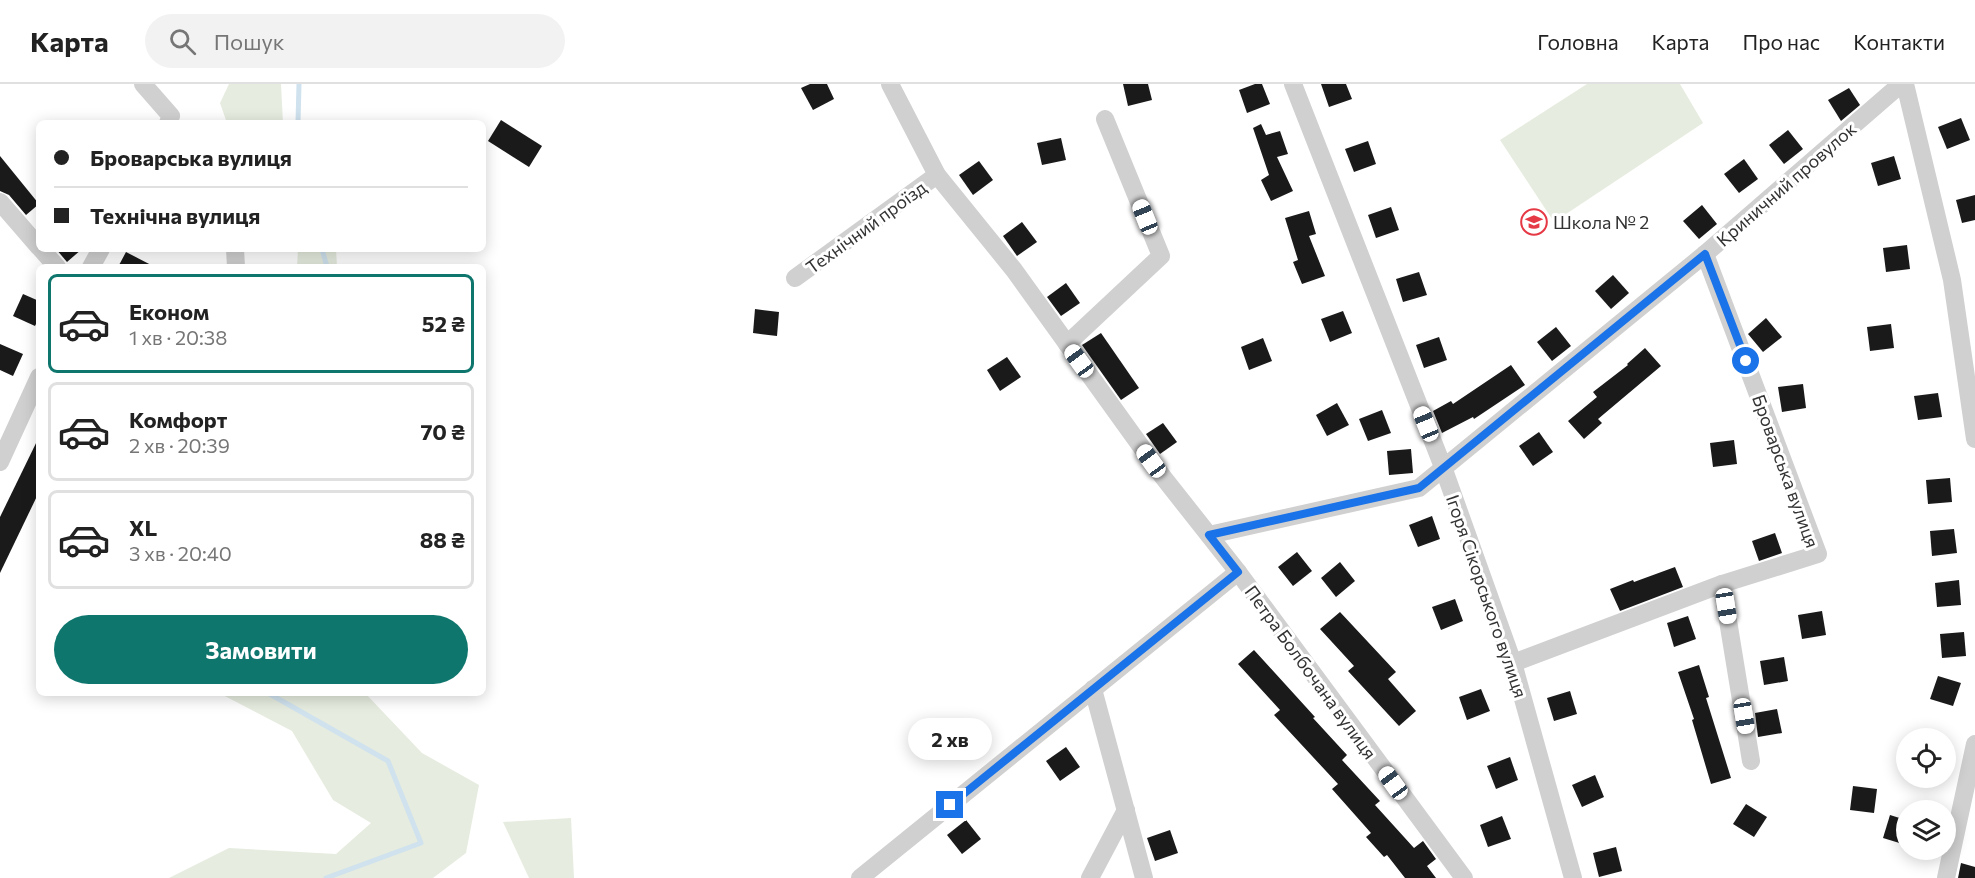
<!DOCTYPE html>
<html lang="uk">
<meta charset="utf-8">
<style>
body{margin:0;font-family:Commissioner,sans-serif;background:#f2f2f2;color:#222;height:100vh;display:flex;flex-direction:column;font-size:22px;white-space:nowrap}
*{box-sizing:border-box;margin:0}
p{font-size:20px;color:#767676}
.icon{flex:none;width:33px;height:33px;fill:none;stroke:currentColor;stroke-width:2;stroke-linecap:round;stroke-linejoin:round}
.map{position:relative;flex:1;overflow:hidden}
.sheet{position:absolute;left:36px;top:180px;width:450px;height:432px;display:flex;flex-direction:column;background:#fff;border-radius:9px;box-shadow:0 3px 15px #0003}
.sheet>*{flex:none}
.guide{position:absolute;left:36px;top:36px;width:450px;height:132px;border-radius:9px;box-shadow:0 3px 15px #0003;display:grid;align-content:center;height:132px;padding:0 18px;background:#fff}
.tools{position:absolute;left:1896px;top:644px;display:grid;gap:12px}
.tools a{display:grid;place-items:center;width:60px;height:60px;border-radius:50%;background:#fff;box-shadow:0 3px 15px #0003;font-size:30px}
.end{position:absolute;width:27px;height:27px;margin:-14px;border:8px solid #1a73e8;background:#fff;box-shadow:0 0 0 3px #fff}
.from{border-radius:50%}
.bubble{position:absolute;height:42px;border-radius:21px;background:#fff;box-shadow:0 3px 15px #0003;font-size:20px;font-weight:700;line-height:42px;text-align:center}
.car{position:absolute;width:18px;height:36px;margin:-18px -9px;border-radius:8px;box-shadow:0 0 4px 2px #0007;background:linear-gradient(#fff 24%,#345 0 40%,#fff 0 76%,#345 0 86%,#fff 0)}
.guide b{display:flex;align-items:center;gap:21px;height:57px;font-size:22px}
.guide b+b{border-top:2px solid #e0e0e0}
.guide i{width:15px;height:15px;background:#222}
ul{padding:10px 0 0;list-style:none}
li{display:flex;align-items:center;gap:18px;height:99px;margin:0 12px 9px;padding:0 6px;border:3px solid #e0e0e0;border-radius:9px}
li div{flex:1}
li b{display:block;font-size:22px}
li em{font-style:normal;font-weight:700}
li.active{border-color:#0f766e}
li>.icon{width:54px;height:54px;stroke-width:1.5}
.button{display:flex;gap:12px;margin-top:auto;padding:12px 18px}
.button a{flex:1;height:69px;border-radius:36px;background:#0f766e;color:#fff;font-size:24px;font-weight:700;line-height:69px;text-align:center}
header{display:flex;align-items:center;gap:36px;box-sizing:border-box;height:84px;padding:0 30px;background:#fff;border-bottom:2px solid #e0e0e0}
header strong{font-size:28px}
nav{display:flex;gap:33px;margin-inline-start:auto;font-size:21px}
.search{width:420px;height:54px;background:#f2f2f2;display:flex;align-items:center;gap:15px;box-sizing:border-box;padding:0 21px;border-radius:33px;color:#767676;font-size:22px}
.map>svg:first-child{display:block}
.green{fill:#e6ecdf}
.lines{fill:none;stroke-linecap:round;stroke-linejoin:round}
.stream{stroke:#cfe2ee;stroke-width:5}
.building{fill:#1a1a1a}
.minor{stroke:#d0d0d0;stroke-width:18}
.route{stroke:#1a73e8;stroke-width:8}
.labels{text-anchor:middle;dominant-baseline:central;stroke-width:6;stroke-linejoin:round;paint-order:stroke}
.street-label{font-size:18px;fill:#333;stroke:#fff}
.poi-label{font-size:18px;fill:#333;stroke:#fff;text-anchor:start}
</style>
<header>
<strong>Карта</strong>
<div class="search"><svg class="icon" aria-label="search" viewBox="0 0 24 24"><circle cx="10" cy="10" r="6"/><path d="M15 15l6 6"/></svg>Пошук</div>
<nav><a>Головна</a><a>Карта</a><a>Про нас</a><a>Контакти</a></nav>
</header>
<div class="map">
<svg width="1975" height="794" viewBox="0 0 1975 794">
<rect width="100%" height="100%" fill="#fff"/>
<g class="green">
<polygon points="229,0 281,0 283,39 227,39 220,19"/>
<polygon points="1587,0 1680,0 1703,39 1554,138 1500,56"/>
<polygon points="298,165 336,165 337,183 297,183"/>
<polygon points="219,609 365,609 422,669 479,701 466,769 433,794 169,794 229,764 336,770 371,739 333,716 292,647"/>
<polygon points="571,734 574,794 529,794 503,738"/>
</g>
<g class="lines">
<g class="stream">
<polyline points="298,39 299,0"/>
<polyline points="322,165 327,183"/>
<polyline points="268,609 388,677 421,759 326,794"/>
</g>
</g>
<g class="building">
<polygon points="810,0 827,0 834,15 813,26 801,4"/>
<polygon points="1123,0 1148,0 1152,16 1128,22"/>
<polygon points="1255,0 1262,0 1270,20 1247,29 1239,6"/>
<polygon points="1321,0 1346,0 1352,15 1329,23"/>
<polygon points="1849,4 1860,21 1841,37 1828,16"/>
<polygon points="1961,34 1970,56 1947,65 1938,43"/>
<polygon points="501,36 542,62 529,83 488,57"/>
<polygon points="1261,40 1266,51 1280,47 1288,70 1277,73 1293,107 1271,117 1261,96 1269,91 1253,44"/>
<polygon points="1788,46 1803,65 1784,80 1769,61"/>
<polygon points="1061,54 1066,76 1042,81 1037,59"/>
<polygon points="1368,57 1376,80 1354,88 1345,65"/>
<polygon points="0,72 39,120 26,131 9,111 0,107"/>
<polygon points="1894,72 1901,95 1878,102 1871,79"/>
<polygon points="1744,75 1758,95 1739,109 1724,90"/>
<polygon points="979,77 993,96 973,111 959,91"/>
<polygon points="1975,111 1975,136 1962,139 1956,116"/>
<polygon points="1702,121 1717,140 1699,155 1683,137"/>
<polygon points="1391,123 1399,146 1376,154 1368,131"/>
<polygon points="1309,127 1316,150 1309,152 1325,192 1302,200 1293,178 1298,176 1285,134"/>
<polygon points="1022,138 1037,158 1017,172 1003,152"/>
<polygon points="1907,161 1910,185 1886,188 1883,164"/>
<polygon points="56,165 82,165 67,178"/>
<polygon points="126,168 155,183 118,183"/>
<polygon points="1419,188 1427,211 1403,218 1396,195"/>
<polygon points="1613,191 1629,209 1611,225 1595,207"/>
<polygon points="1066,199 1080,219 1061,232 1047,213"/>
<polygon points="23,210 39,217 39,234 35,242 13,232"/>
<polygon points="755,225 779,228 777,252 753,249"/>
<polygon points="1343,227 1352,249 1330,258 1321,235"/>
<polygon points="1766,234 1782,253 1763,268 1748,250"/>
<polygon points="1891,240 1894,264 1870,267 1867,243"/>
<polygon points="1556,243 1571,262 1552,277 1537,258"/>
<polygon points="1101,249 1139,304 1121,316 1082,261"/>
<polygon points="1439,253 1447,276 1424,284 1416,261"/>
<polygon points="1263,254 1272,277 1249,286 1241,263"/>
<polygon points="0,260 23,270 13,292 0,286"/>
<polygon points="1645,264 1661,282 1598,335 1602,339 1584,355 1568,337 1597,313 1593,308 1628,281 1627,280"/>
<polygon points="1007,273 1021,293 1000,307 987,286"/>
<polygon points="1511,281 1525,301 1474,335 1473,333 1442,349 1433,327 1451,317 1453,320"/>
<polygon points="1803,300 1806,324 1782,328 1778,303"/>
<polygon points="1938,309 1942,333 1918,336 1914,312"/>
<polygon points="1337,319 1349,341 1327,352 1316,331"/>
<polygon points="1382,326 1391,349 1368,357 1359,335"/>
<polygon points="1163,339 1177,358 1160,370 1146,350"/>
<polygon points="1539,348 1553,368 1533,382 1519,362"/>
<polygon points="39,353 39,408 0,489 0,433"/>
<polygon points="1734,356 1737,380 1713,383 1710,359"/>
<polygon points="1411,365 1413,389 1389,391 1387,367"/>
<polygon points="1950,394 1952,418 1928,420 1926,396"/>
<polygon points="1432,432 1440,455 1418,463 1409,441"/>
<polygon points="1954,445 1957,469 1932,472 1930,447"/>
<polygon points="1775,449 1782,469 1759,477 1752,457"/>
<polygon points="1297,468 1312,487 1293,502 1278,483"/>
<polygon points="1340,478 1355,497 1336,513 1321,494"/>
<polygon points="1675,483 1683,503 1620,527 1610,505 1633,496 1634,498"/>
<polygon points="1959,496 1961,521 1937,523 1935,499"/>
<polygon points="1455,515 1463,537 1441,546 1432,523"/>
<polygon points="1822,527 1826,551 1802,555 1798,531"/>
<polygon points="1340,528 1396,588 1388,595 1416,627 1399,642 1348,587 1354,582 1320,545"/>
<polygon points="1688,532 1696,555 1674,563 1667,539"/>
<polygon points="1964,548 1966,572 1942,574 1940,550"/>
<polygon points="1254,566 1315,633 1313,634 1347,671 1342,676 1380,717 1375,721 1414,764 1423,757 1436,775 1427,782 1436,794 1405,794 1387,771 1384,773 1366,753 1371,749 1332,705 1338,700 1274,631 1280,626 1238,580"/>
<polygon points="1784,573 1788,597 1764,601 1760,577"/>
<polygon points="1699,581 1709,613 1706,614 1731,694 1711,700 1692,636 1694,635 1678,588"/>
<polygon points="1938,592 1961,599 1953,622 1930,615"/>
<polygon points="1481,605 1490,627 1467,636 1459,613"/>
<polygon points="1570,607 1577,630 1554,637 1547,614"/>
<polygon points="1777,625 1782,649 1758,653 1755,629"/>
<polygon points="1066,663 1080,683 1060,697 1046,677"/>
<polygon points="1510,673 1518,696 1496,705 1487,682"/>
<polygon points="1595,691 1604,713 1582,723 1572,701"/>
<polygon points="1853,702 1877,705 1874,729 1850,726"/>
<polygon points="1746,720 1767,733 1754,753 1733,740"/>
<polygon points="1890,731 1906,736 1906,761 1883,754"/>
<polygon points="1502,732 1511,755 1488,763 1480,741"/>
<polygon points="966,736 981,755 962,770 947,751"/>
<polygon points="1170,746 1178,769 1155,777 1147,754"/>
<polygon points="1616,763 1622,787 1599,793 1593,769"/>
<polygon points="1961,779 1975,783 1975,794 1958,794"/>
</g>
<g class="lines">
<g class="minor">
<polyline points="143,0 171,32 168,39"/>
<polyline points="890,0 937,91 1014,186 1163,393 1238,488 1464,794"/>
<polyline points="1293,0 1443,383 1513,579 1573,794"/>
<polyline points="1905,0 1952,196 1975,355"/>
<polyline points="0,118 39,163"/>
<polyline points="41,165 57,183"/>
<polyline points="235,165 236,183"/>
<polyline points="91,183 101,165"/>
<polyline points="795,194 937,91"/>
<polyline points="1067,260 1161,172 1105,35"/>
<polyline points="0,378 39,293"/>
<polyline points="1209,451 1419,404 1705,170 1901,0"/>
<polyline points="1722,500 1751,677"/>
<polyline points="1513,579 1722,500 1818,470 1705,170"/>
<polyline points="1093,605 1144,794"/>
<polyline points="860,794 1238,488"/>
<polyline points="1090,794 1126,726"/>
<polyline points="1946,794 1975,660"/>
</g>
</g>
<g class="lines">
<polyline class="route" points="950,721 1238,488 1209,451 1419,404 1705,170 1746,277"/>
</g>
<defs>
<g id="school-ring" transform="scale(1.35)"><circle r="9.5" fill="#fff" stroke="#e63946" stroke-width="1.5"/><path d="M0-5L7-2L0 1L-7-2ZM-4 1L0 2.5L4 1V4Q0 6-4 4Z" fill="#e63946"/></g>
</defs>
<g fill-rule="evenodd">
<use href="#school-ring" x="1534" y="138"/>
</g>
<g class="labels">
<g class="street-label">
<text transform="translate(1786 100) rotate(-41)">Криничний провулок</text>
<text transform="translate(866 143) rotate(-36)">Технічний проїзд</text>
<text transform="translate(1786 387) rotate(70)">Броварська вулиця</text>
<text transform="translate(1487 512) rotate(71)">Ігоря Сікорського вулиця</text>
<text transform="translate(1311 588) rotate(54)">Петра Болбочана вулиця</text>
</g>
<g class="poi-label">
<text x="1553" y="138">Школа № 2</text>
</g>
</g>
</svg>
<div class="tools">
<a><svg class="icon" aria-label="locate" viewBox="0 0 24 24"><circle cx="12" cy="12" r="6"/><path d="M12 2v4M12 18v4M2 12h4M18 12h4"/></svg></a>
<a><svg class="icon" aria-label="layers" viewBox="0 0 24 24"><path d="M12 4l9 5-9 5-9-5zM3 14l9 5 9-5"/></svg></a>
</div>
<i class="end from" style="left:1746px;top:277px"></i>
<i class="end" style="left:950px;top:721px"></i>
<div class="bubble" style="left:908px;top:634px;width:84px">2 хв</div>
<i class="car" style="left:1145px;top:133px;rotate:338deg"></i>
<i class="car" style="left:1079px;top:277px;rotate:324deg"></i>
<i class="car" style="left:1426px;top:340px;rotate:338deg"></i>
<i class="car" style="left:1151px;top:377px;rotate:324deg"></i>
<i class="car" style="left:1726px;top:522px;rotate:171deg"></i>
<i class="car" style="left:1744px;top:632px;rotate:171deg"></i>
<i class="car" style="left:1393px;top:699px;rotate:324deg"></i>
<div class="guide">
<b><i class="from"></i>Броварська вулиця</b>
<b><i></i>Технічна вулиця</b>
</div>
<section class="sheet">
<ul>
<li class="active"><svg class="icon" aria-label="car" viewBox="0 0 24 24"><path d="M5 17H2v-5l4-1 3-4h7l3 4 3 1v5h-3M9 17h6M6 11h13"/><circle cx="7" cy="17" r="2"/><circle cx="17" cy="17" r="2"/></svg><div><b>Економ</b><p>1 хв · 20:38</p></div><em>52 ₴</em></li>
<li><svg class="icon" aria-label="car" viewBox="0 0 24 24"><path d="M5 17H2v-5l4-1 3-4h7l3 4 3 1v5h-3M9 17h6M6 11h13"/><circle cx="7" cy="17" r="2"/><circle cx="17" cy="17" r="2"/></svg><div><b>Комфорт</b><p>2 хв · 20:39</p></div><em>70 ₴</em></li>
<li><svg class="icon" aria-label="car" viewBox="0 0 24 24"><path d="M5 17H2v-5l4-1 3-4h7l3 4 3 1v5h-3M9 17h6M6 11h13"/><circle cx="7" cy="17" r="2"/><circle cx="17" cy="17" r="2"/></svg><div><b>XL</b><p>3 хв · 20:40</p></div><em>88 ₴</em></li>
</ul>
<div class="button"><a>Замовити</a></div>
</section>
</div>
